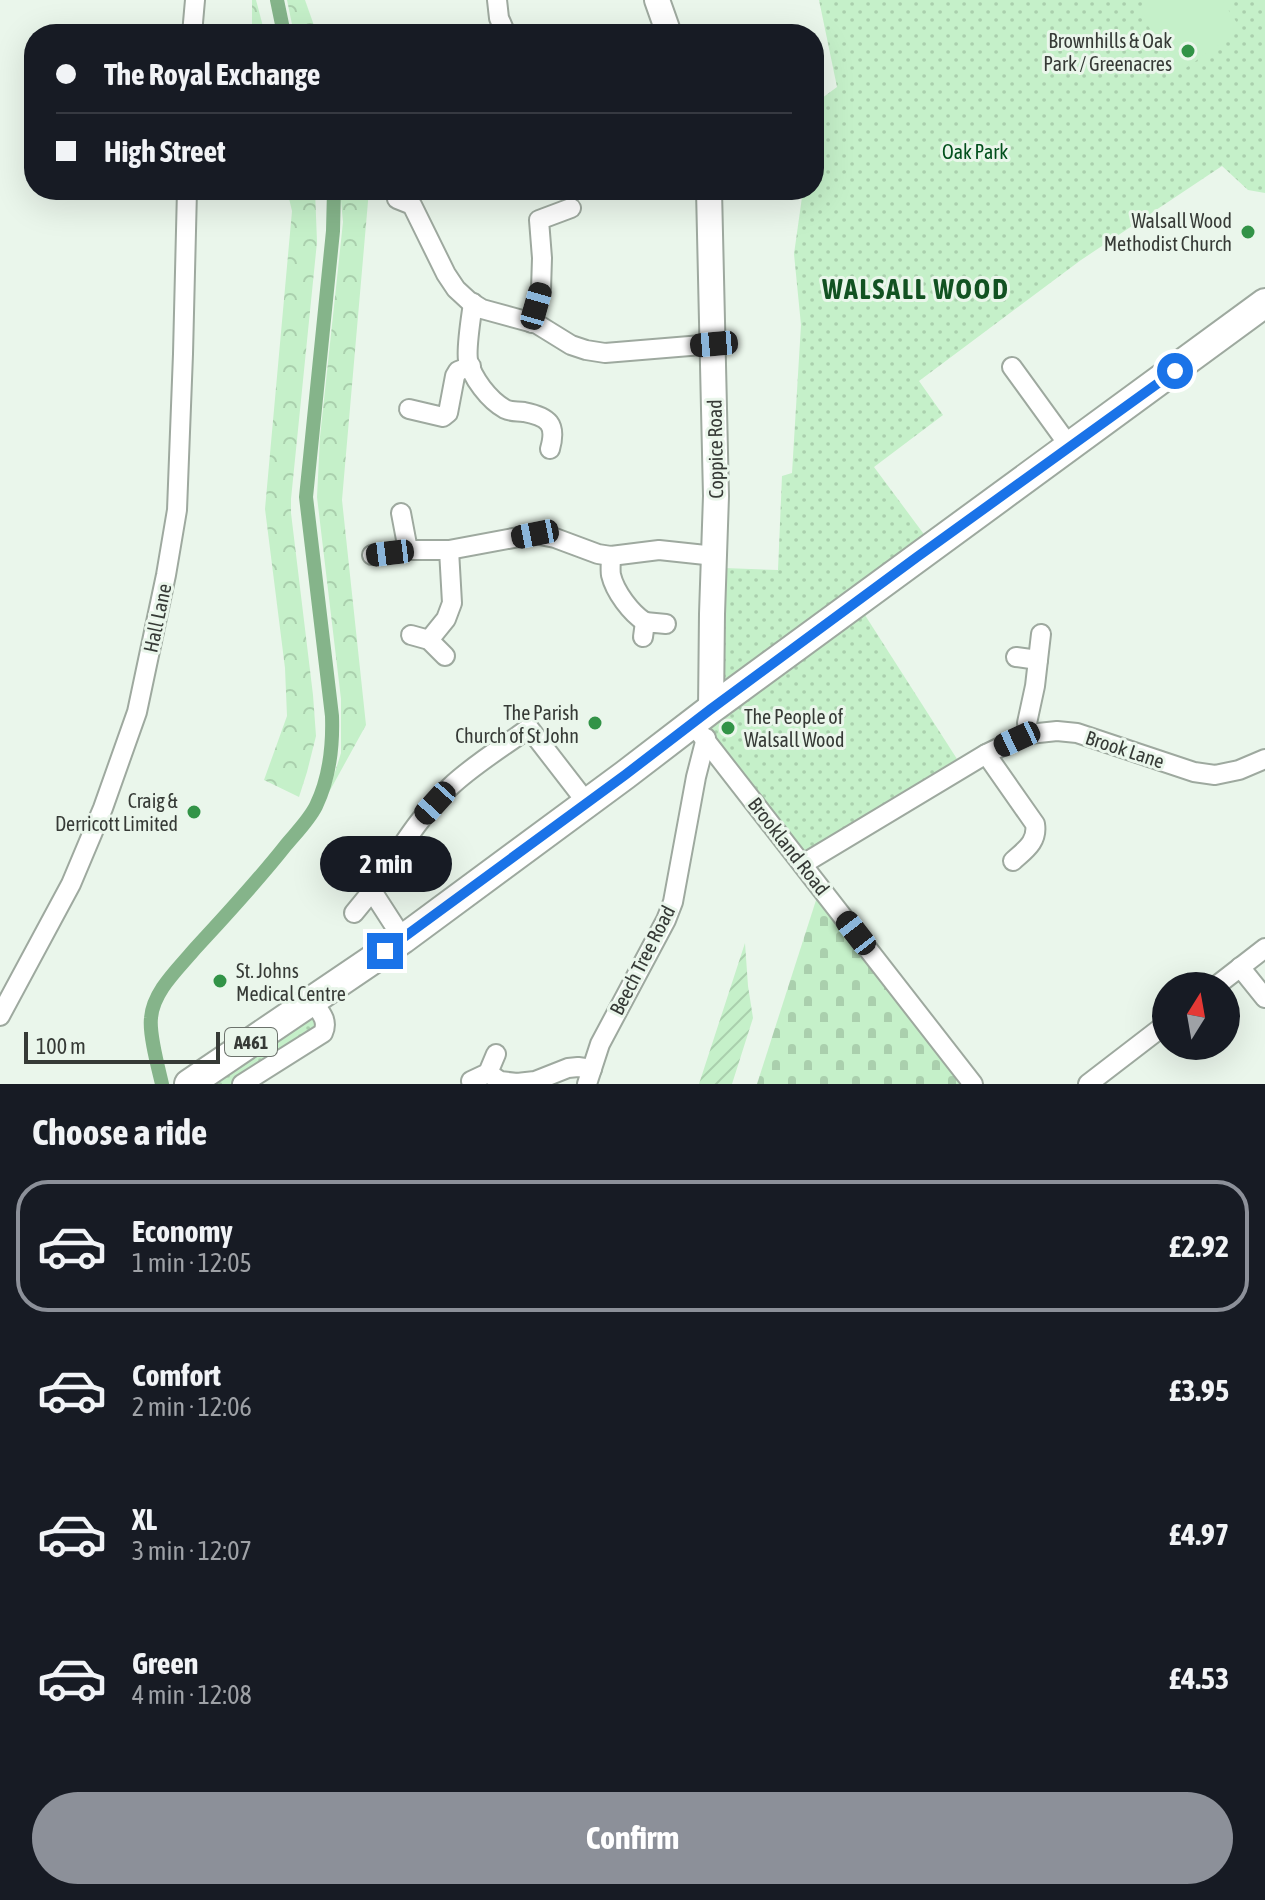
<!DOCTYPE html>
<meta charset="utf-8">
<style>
body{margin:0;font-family:"Asap Condensed",sans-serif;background:#20242c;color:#f1f3f6;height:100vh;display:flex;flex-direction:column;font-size:30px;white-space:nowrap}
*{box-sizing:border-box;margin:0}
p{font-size:26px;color:#9ea1a6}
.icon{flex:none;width:44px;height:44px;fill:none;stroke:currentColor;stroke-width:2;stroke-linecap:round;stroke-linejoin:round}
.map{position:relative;height:1084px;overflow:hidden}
.side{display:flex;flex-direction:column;background:#171b24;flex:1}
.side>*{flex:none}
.guide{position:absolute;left:24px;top:24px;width:800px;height:176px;border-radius:32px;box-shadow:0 8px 32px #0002;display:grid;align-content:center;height:176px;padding:0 32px;background:#171b24}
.needle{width:52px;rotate:11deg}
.buttons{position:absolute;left:1152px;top:972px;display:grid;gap:16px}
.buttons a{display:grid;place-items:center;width:88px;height:88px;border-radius:50%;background:#171b24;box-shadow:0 8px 32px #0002;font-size:40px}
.scale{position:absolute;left:24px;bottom:20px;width:196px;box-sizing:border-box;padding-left:8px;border:4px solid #363a36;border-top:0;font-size:22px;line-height:28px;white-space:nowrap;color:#363a36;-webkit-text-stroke:6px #eaf6eb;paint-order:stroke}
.end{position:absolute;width:36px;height:36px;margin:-18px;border:10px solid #1a73e8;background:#fff;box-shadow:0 0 0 4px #fff}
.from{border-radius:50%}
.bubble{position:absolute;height:56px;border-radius:28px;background:#171b24;box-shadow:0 8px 32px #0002;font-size:26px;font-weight:700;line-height:56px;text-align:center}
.car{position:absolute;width:24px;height:48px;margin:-24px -12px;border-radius:10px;box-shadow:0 0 6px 2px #0007;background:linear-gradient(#222 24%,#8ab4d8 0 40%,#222 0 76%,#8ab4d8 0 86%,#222 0)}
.guide b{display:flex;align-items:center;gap:28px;height:76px;font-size:30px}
.guide b+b{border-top:2px solid #363941}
.guide i{width:20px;height:20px;background:#f1f3f6}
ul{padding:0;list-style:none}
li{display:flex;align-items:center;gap:24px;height:132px;margin:0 16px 12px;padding:0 16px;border:4px solid transparent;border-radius:32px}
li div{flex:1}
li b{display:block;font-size:30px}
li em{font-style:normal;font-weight:700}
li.on{border-color:#8c9099}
li>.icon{width:72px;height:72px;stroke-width:1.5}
h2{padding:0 32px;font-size:36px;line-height:96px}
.action{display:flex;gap:16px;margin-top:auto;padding:16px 32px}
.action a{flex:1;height:92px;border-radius:48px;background:#8c9099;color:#fff;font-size:32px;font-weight:700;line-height:92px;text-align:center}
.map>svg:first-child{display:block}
.grass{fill:url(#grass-dots)}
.forest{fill:url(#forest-crowns)}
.cemetery{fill:url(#cemetery-stones)}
.garden{fill:url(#garden-furrows)}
.pitch{fill:#c5f0c9}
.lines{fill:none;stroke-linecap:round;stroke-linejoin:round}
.canal{stroke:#85b48a;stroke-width:14}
.minor-casing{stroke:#9ea99f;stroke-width:22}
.major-casing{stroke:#9ea99f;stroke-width:28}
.highway-casing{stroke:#9ea99f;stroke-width:32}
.minor{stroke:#fff;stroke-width:18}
.major{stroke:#fff;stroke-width:24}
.highway{stroke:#fff;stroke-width:28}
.route{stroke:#1a73e8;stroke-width:10}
.poi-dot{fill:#329347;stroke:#eaf6eb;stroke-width:3}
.labels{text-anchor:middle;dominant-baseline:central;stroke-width:6;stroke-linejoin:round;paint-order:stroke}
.shield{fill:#eaf6eb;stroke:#6c726c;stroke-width:2}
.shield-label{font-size:18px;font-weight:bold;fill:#363a36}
.poi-label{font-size:20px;fill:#363a36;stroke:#eaf6eb;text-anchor:end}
.park-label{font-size:20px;fill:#02501c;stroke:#eaf6eb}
.street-label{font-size:20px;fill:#363a36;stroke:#eaf6eb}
.district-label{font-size:28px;font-weight:bold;letter-spacing:2px;fill:#125222;stroke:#eaf6eb}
</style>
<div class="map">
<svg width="1265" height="1084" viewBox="0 0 1265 1084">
<defs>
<pattern id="grass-dots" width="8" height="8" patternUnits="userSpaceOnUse" patternTransform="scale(2)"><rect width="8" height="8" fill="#c5f0c9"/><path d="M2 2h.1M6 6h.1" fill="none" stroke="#aacfad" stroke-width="1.8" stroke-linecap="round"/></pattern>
<pattern id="forest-crowns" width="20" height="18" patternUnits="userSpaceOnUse" patternTransform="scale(2)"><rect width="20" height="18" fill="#c5f0c9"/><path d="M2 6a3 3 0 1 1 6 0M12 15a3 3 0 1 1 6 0" fill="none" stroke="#aacfad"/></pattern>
<pattern id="cemetery-stones" width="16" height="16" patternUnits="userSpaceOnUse" patternTransform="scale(2)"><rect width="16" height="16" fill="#c5f0c9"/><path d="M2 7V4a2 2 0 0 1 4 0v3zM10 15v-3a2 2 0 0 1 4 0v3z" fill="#aacfad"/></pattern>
<pattern id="garden-furrows" width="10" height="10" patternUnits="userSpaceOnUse" patternTransform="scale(2)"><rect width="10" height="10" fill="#c5f0c9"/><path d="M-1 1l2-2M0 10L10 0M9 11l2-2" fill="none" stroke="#aacfad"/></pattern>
</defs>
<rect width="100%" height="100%" fill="#eaf6eb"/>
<g class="grass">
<polygon points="819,0 1265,0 1265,193 1248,190 1222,166 1081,260 919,381 943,415 874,467 926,537 715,697 724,568 778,570 782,476 792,473 801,325 794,254 803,190 814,190 814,104 837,87"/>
<polygon points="863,612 957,759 803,852 704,722"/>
<polygon points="312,1011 319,1025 237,1084 209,1084"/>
</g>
<g class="forest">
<polygon points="252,0 256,0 265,34 252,34"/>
<polygon points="287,0 305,0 317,34 294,34"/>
<polygon points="287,190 315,190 317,242 291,499 291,513 313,695 316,736 307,772 299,797 264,780 287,716 285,668 265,509 292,211"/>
<polygon points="340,190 369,190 342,500 366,725 328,794 341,753 341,699 317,497 320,437 343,222"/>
</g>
<polygon class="cemetery" points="818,894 965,1084 757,1084"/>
<polygon class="garden" points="745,943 748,986 753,1018 732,1084 699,1084"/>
<polygon class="pitch" points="1152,0 1222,0 1241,29 1180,72 1137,10"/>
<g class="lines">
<g class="canal">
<polyline points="277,0 284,34"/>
<path d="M162,1084c-4,-17 -13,-50 -11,-66 2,-26 26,-48 42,-67 32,-35 64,-69 93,-106 10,-12 23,-25 30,-39 13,-27 17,-60 16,-90l-26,-219 27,-266 1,-41"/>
</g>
<g class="minor-casing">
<g id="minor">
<polyline points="497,0 499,18 506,34"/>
<polyline points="192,34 195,0"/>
<polyline points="397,199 412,205 446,274 456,289 469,301 482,309 537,324 571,345 586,350 605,353 714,344"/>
<path d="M473,303c-2,15 -7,44 -5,57 4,18 21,40 37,49 6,3 12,2 19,3 25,5 33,12 26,37"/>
<polyline points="532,323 541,290 542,258 539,220 571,208"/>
<polyline points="1012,367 1070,447"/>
<polyline points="409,409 443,417 448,413 455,376 458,371 471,366"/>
<polyline points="401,513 408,550"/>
<polyline points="372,555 408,550 449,550 535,534 555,538 598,554 611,556 659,550 715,556"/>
<path d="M611,556c0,6 -1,13 0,19 4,17 20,38 34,47"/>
<polyline points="411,635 429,640 445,656"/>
<polyline points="643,637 645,622 666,624"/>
<polyline points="429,640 446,619 452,603 449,550"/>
<polyline points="1016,657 1038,660"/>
<polyline points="692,723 973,1084"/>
<polyline points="1029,734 1027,723 1035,686 1041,634"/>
<path d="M986,754l49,70c3,18 -10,26 -22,37"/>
<polyline points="803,864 986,754 1017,739 1029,734 1057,731 1077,733 1194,772 1215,775 1239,770 1265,759"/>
<polyline points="354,913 372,891"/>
<path d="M403,939l-31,-48c24,-35 46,-74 78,-104 23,-22 53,-40 79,-59l58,75"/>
<polyline points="1240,967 1265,998"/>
<polyline points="1216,986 1265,948"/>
<polyline points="0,1016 71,884 103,808 137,712 166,575 177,510 183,354 187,190"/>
<polyline points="488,1073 500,1081 517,1083 535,1081 568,1068 578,1067 592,1069"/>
<polyline points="471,1081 488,1073 496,1054"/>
<path d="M242,1084l81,-51c6,-13 -3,-21 -11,-32"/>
<polyline points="587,1084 600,1044 666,920 673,902 696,777 706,738"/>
<polyline points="1088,1084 1166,1024"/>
</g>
</g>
<g class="major-casing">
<g id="major">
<polyline points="657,0 669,34"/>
<polyline points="709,190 716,496 712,614 711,709"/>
</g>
</g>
<g class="highway-casing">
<polyline id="highway" points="189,1084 403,939 625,775 711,709 1265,303"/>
</g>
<use href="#minor" class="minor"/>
<use href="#major" class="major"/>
<use href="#highway" class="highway"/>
</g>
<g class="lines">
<polyline class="route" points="385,951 625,775 711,709 917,557 1175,371"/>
</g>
<g class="poi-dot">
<circle cx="1188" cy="51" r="8"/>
<circle cx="1248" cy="232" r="8"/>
<circle cx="595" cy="723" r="8"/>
<circle cx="728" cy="728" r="8"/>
<circle cx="194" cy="812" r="8"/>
<circle cx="220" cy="981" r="8"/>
</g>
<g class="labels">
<rect class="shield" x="225" y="1028" width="52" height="28" rx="6"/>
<g class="shield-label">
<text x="251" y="1042">A461</text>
</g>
<g class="poi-label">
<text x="1172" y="40">Brownhills &amp; Oak<tspan x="1172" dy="23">Park / Greenacres</tspan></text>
<text x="1232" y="220">Walsall Wood<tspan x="1232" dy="23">Methodist Church</tspan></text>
<text x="579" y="712">The Parish<tspan x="579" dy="23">Church of St John</tspan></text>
<text x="744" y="716" text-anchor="start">The People of<tspan x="744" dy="23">Walsall Wood</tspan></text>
<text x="178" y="800">Craig &amp;<tspan x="178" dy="23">Derricott Limited</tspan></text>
<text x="236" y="970" text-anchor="start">St. Johns<tspan x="236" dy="23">Medical Centre</tspan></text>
</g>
<g class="park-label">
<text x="975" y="151">Oak Park</text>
</g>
<g class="street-label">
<text transform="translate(715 449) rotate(-91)">Coppice Road</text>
<text transform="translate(157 618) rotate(-78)">Hall Lane</text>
<text transform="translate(1125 749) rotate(18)">Brook Lane</text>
<text transform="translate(789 846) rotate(52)">Brookland Road</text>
<text transform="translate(642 960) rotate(-63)">Beech Tree Road</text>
</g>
<g class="district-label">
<text x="916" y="289">WALSALL WOOD</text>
</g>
</g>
</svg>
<div class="buttons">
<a><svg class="needle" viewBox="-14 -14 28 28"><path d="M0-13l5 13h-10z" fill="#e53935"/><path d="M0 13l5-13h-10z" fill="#9ea1a6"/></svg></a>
</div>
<div class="scale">100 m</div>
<i class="end from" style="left:1175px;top:371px"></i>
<i class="end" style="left:385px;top:951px"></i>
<div class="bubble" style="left:320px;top:836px;width:132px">2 min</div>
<i class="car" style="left:536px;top:306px;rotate:16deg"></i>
<i class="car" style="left:714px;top:344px;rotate:265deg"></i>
<i class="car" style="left:535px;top:534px;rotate:259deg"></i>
<i class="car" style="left:390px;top:553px;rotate:263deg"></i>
<i class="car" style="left:1017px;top:739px;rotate:245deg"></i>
<i class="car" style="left:435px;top:803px;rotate:222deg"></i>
<i class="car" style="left:856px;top:933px;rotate:322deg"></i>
<div class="guide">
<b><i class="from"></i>The Royal Exchange</b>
<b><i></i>High Street</b>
</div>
</div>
<section class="side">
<h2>Choose a ride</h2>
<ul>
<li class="on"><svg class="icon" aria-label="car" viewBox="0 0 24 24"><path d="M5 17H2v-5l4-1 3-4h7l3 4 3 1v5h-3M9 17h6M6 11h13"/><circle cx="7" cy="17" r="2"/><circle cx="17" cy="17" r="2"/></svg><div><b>Economy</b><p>1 min · 12:05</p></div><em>£2.92</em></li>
<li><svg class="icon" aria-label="car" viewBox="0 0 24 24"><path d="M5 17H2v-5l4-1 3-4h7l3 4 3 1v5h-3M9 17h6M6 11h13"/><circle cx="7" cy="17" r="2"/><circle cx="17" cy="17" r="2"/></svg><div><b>Comfort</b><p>2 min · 12:06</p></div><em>£3.95</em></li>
<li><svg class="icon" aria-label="car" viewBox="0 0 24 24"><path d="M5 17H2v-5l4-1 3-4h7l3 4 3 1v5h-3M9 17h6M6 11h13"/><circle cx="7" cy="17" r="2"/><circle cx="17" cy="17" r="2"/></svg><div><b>XL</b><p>3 min · 12:07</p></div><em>£4.97</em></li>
<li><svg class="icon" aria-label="car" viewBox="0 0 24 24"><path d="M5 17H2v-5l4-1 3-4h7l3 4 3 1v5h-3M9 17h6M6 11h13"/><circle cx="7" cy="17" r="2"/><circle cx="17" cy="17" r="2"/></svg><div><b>Green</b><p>4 min · 12:08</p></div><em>£4.53</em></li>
</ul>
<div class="action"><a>Confirm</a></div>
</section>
